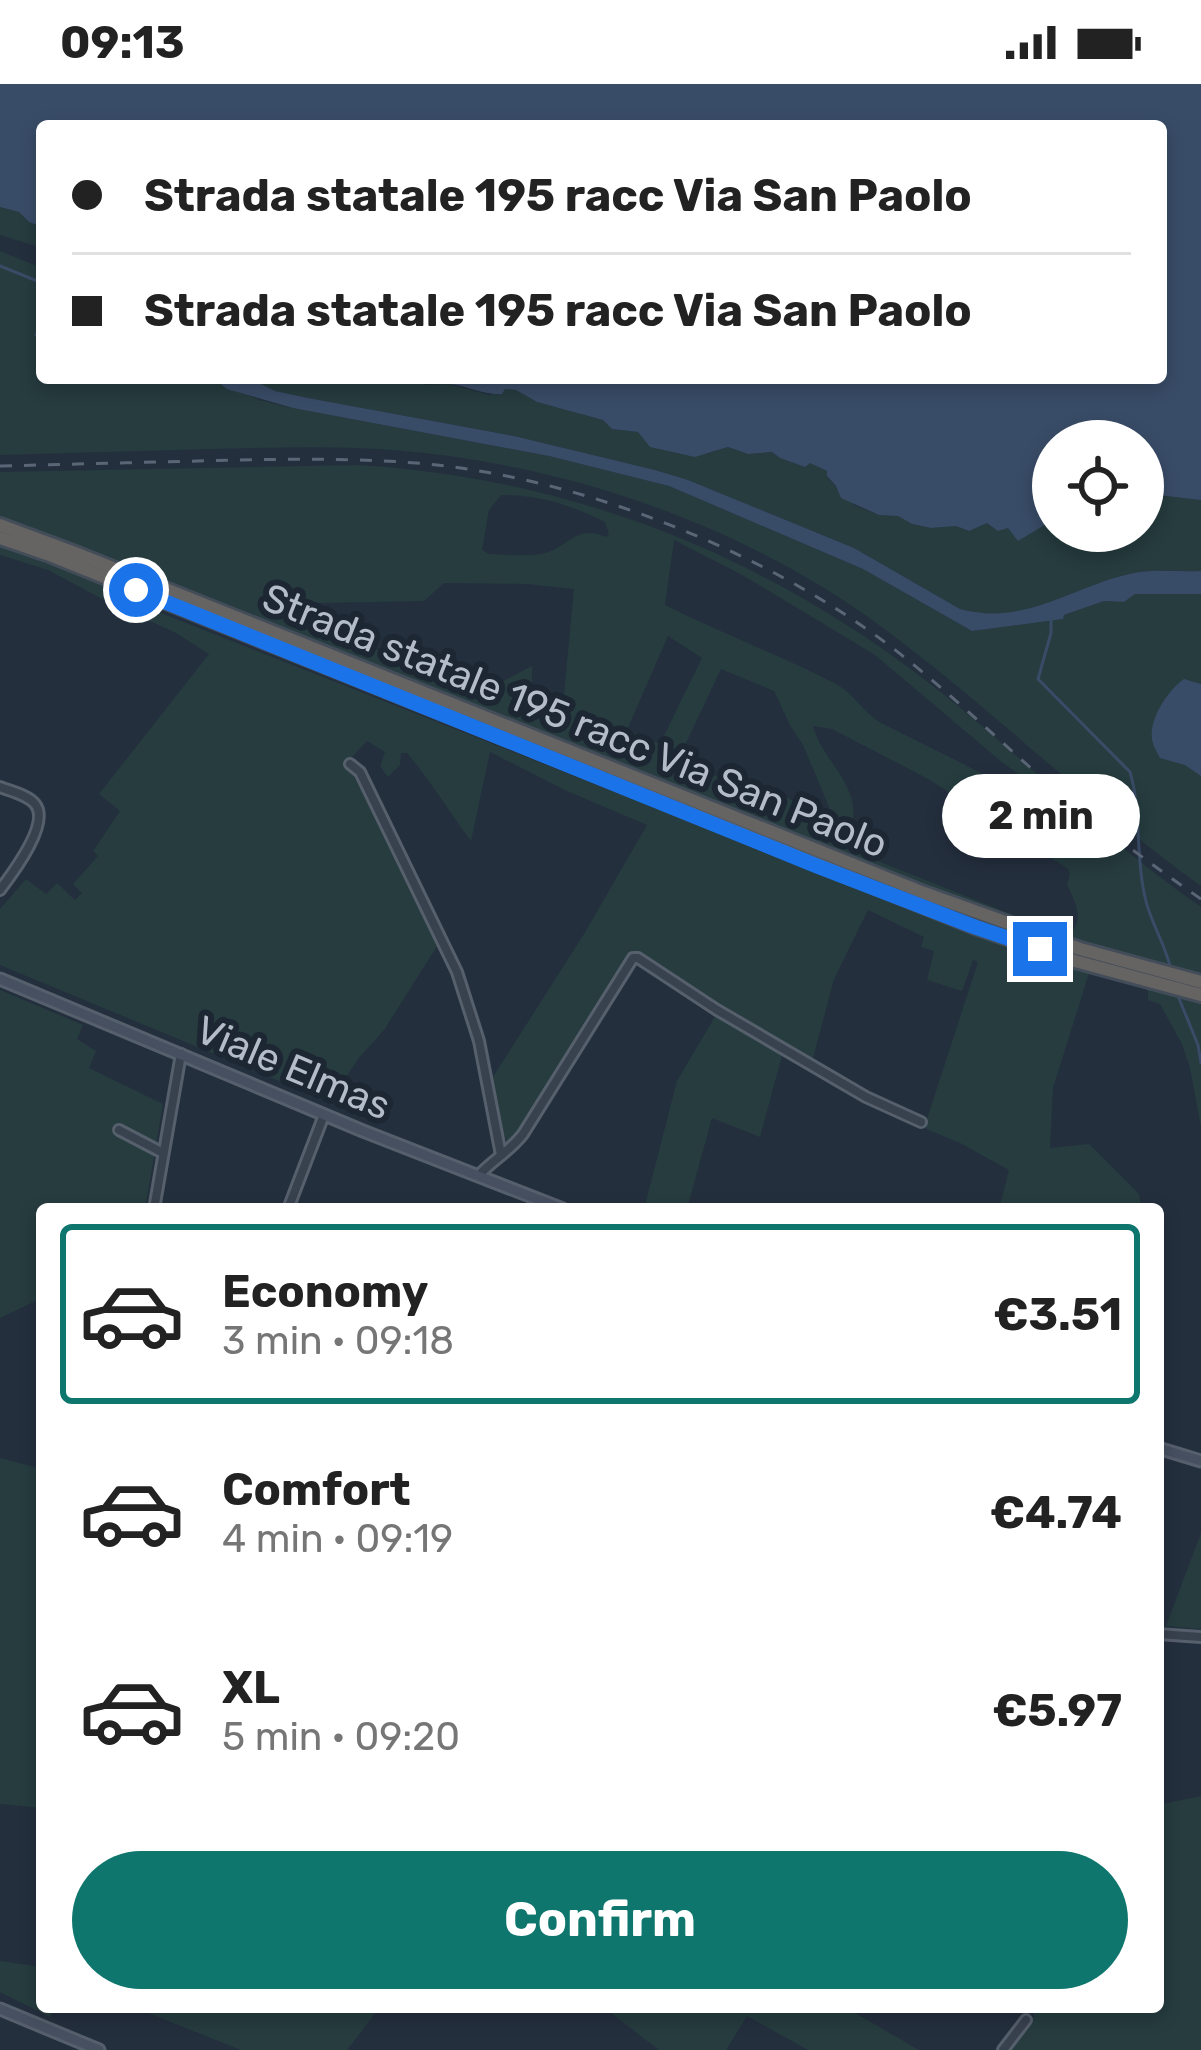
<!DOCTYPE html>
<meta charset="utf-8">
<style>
body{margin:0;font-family:Rubik,sans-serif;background:#f6f6f6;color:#222;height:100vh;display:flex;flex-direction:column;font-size:45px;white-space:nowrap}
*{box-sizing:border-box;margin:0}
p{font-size:39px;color:#767676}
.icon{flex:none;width:66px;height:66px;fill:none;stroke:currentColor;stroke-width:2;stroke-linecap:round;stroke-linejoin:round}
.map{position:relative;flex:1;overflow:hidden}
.side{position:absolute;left:36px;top:1119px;width:1128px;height:810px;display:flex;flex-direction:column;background:#fff;border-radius:12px;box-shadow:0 6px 18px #0003}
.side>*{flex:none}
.hud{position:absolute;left:36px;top:36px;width:1131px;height:264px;border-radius:12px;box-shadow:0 6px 18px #0003;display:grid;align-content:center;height:264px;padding:0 36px;background:#fff}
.fabs{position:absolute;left:1032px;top:336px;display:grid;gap:24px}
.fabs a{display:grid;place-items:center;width:132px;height:132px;border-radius:50%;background:#fff;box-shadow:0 6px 18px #0003;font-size:60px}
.end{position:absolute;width:54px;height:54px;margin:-27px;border:15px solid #1a73e8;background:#fff;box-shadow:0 0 0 6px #fff}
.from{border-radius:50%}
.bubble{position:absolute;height:84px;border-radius:42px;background:#fff;box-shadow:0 6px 18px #0003;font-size:39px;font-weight:700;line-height:84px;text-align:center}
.hud b{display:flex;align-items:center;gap:42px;height:114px;font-size:45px}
.hud b+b{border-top:3px solid #e0e0e0}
.hud i{width:30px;height:30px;background:#222}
ul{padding:21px 0 0;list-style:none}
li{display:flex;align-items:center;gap:36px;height:180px;margin:0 24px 18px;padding:0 12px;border:6px solid transparent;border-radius:12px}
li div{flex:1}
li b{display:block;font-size:45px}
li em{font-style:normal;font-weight:700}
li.current{border-color:#0f766e}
li>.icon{width:108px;height:108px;stroke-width:1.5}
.cta{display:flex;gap:24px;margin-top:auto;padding:24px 36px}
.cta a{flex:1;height:138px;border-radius:72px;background:#0f766e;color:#fff;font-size:48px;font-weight:700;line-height:138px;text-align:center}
.status{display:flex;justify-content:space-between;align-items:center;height:84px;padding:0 60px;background:#fff;direction:ltr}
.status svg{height:33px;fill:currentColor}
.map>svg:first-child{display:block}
.green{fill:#263c3f;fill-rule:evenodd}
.water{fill:#394c67}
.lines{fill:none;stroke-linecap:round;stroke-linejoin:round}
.stream{stroke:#394c67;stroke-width:3}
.minor-casing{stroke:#565f6c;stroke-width:14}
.secondary-casing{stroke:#565f6c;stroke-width:15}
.trunk-casing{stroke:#434c59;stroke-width:18}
.minor{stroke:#38414e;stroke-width:8}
.secondary{stroke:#465061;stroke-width:9}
.trunk{stroke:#656462;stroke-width:12}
.rail{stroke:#5a6575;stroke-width:3;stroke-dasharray:12 12;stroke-linecap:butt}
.route{stroke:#1a73e8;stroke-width:15}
.labels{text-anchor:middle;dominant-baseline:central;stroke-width:12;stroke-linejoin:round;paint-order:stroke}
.street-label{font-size:39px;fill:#b4bcc9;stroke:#1d2633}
</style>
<div class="status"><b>09:13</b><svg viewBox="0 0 49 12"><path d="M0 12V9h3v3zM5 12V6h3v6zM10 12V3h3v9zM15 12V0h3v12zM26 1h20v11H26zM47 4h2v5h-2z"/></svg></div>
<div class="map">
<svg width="1201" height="1966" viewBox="0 0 1201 1966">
<rect width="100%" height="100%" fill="#242f3e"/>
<g class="green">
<polygon points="0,123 19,128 29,138 42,143 42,164 0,151"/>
<path d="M0,167l42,17v110h171l46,22 34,8 256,48 120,30 194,83 109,62 90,-12 2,-4 40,-14 20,1 10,-8h67v292c-116,-83 -217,-186 -333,-269 -138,-97 -308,-154 -476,-167 -61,-5 -122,-2 -183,-1 -69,2 -139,4 -209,6z"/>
<path d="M249,294h148l31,7 20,-1 42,11 14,-6 12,1 21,12 66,18 9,9 26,3 12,14 30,8h26l22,-7 20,7 24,-2 8,6 25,9 5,-5 18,10 -1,5 27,28 25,10 19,1 14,8 19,4 25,-2 12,5 19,-8 21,5 42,-9 3,1v11h90v-32c19,-3 38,-5 58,1v71c-21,1 -46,-2 -67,2 -62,12 -105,55 -174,36l-106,-61 -166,-68 -33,-10 -141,-34 -206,-38 -33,-7z"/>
<path d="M358,381c228,14 429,99 605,245 79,66 153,138 238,197v220l-11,-59 -8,-24 -22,-40 -12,-4v-10l-59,-17 -36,115 -3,60 39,-4 50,50 3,15h-143l10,-39 -49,-27 -36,-15 54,-166 -5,-2 -11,31 -35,-11 7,-29 -13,-4 3,-10 -56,-27 -34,69 -22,83 -138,-84 -44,-22 -114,181 -8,8 -9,-24 -8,-41 93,-146 63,-109 -80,-34 -77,-39 -19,89c-22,-29 -40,-60 -64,-88h-6l-1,12 -12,12 -8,-11 5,-14 -18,-11 -23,25 13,12 82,165 -55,87 -26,29 -28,43 -330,-137v-56l26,-30 20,15 11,-11 18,17 7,-7 -9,-9 25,-28 -5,-5 27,-40 -21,-17 110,-140 -33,-21 -68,-31 -60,-32 -48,-15v-83zM501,411c38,0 70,10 104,27l4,12 -3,3c-31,-14 -38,12 -65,17 -17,2 -35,1 -52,0l-7,-4 7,-40zM674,456l70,36 131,79 128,108 76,55 25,29 -7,5c-61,-58 -140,-90 -214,-128 -19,-10 -30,-32 -49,-41 -55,-28 -113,-50 -169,-78zM141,492l97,35 623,252 221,81 -12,23 -136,-49 -801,-316zM444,499l83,1 47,5 -11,115 -8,20 -7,3 -16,-14v-47l-29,15 -70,-28 -34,4 -134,-44 2,-9 157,-3zM668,552l34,22 -42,86 -33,-14zM721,585l53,22 17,36 12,18 26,62 -1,6 -11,1 -31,-17 -110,-33zM813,642l19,3 98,51 138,89 2,6 -3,9c7,18 19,34 3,49h-11l-194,-77 -13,-9c-2,-19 5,-30 -1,-50 -8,-26 -31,-44 -38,-71z"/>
<polygon points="0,906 83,941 77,955 96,967 89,984 163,1020 145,1125 42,1125 42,1214 0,1234"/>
<polygon points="716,931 783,968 760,1053 712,1034 687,1125 644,1125 677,997"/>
<polygon points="0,1374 42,1385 42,1724 0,1720"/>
<polygon points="1201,1449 1201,1545 1166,1542"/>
<polygon points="1201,1712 1201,1966 1009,1966 1034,1933 1033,1923 1158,1923 1158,1721"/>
<polygon points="0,1877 42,1883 42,1923 54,1923 50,1933 0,1908"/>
<polygon points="133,1923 380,1923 347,1966 241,1966"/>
<polygon points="603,1923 845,1923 919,1966 808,1966 747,1932 726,1966 659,1966"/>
</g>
<g class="water">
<path d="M0,0h1201v416l-43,-5 -15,4v-58h-90v79l-35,21 -10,-13 -10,3 -11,-8 -18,8 -13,-5 -25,2 -19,-4 -14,-8 -19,-1 -38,-17 -5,-12 -9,-10v-5l-17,-8 -5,4 -25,-9 -8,-6 -24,2 -20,-7 -33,10 -45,-10 -12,-15 -26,-3 -9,-9 -66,-18 -21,-12 -11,-1 -3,5c-19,1 -34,-8 -52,-10 -18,-1 -35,-2 -53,-6h764v-252h-1119v101l-13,-5 -10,-10 -19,-5z"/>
<path d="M213,294h36l26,13 33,7 206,38 141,34 33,10 166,68 106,61c67,18 113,-24 174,-36 21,-4 45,-1 67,-2v23h-66l-11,8 -20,-1 -40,14 -1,4 -91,12 -109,-62 -194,-83 -120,-30 -256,-48 -66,-19z"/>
<path d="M1184,595l17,5v92l-16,-11 -25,-7c-3,-6 -7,-12 -8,-19 -3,-20 16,-49 32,-60z"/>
</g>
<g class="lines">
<g class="stream">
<polyline points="0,182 42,199"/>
<polyline points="36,251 42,239"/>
<path d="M1051,533v16l-13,46 92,93c12,40 5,84 15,125 5,25 21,48 26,73"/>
<polyline points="1176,907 1198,961 1201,979"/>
</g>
<g class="minor-casing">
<g id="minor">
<polyline points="350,680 360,688 457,888 479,957 501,1071"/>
<path d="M0,703c10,4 28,8 35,17 16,19 -23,70 -35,86"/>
<polyline points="119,1046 163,1069"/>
<path d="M479,1091c14,-15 31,-24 44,-41l110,-176h5l79,52 149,87 55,25"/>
<polyline points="154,1125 181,970"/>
<polyline points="288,1125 324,1031"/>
<polyline points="1158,1550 1201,1553"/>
<polyline points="1003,1966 1026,1936"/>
</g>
</g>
<g class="secondary-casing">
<g id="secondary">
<polyline points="0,895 363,1047 563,1125"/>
<polyline points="1158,1364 1201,1377"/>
<polyline points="0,1925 99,1966"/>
</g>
</g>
<g class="trunk-casing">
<g id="trunk">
<polyline points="0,441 78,470 924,809 1080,865 1201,898"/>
<polyline points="0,454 47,470 975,843 1075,877 1201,911"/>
</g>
</g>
<use href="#minor" class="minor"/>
<use href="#secondary" class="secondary"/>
<use href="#trunk" class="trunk"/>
<path class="rail" d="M0,382c79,-2 158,-4 237,-6 67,-1 134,-2 200,5 154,17 330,88 453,181 60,46 114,100 172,149 45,36 91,71 139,104"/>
</g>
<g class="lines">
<polyline class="route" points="136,506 817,782 975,843 1040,865"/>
</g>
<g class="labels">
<g class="street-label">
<text transform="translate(575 637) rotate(22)">Strada statale 195 racc Via San Paolo</text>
<text transform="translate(293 984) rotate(23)">Viale Elmas</text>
</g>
</g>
</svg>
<div class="fabs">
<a><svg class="icon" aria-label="locate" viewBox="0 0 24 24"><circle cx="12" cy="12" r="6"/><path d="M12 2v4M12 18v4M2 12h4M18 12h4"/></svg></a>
</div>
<i class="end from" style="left:136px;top:506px"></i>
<i class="end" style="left:1040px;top:865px"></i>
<div class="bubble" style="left:942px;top:690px;width:198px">2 min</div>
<div class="hud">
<b><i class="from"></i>Strada statale 195 racc Via San Paolo</b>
<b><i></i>Strada statale 195 racc Via San Paolo</b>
</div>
<section class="side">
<ul>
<li class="current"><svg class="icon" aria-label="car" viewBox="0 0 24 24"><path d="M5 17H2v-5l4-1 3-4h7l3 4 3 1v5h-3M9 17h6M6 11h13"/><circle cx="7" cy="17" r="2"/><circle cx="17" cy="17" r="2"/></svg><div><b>Economy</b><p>3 min · 09:18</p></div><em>€3.51</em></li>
<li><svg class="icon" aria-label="car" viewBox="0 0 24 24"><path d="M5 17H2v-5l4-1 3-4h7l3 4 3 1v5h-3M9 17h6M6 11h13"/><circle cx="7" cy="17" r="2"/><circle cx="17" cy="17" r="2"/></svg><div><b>Comfort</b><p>4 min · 09:19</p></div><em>€4.74</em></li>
<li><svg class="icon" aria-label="car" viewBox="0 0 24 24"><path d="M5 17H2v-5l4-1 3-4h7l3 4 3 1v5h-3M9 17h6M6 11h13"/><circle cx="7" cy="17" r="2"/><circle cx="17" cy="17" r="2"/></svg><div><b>XL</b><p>5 min · 09:20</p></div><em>€5.97</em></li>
</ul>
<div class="cta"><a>Confirm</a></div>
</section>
</div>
